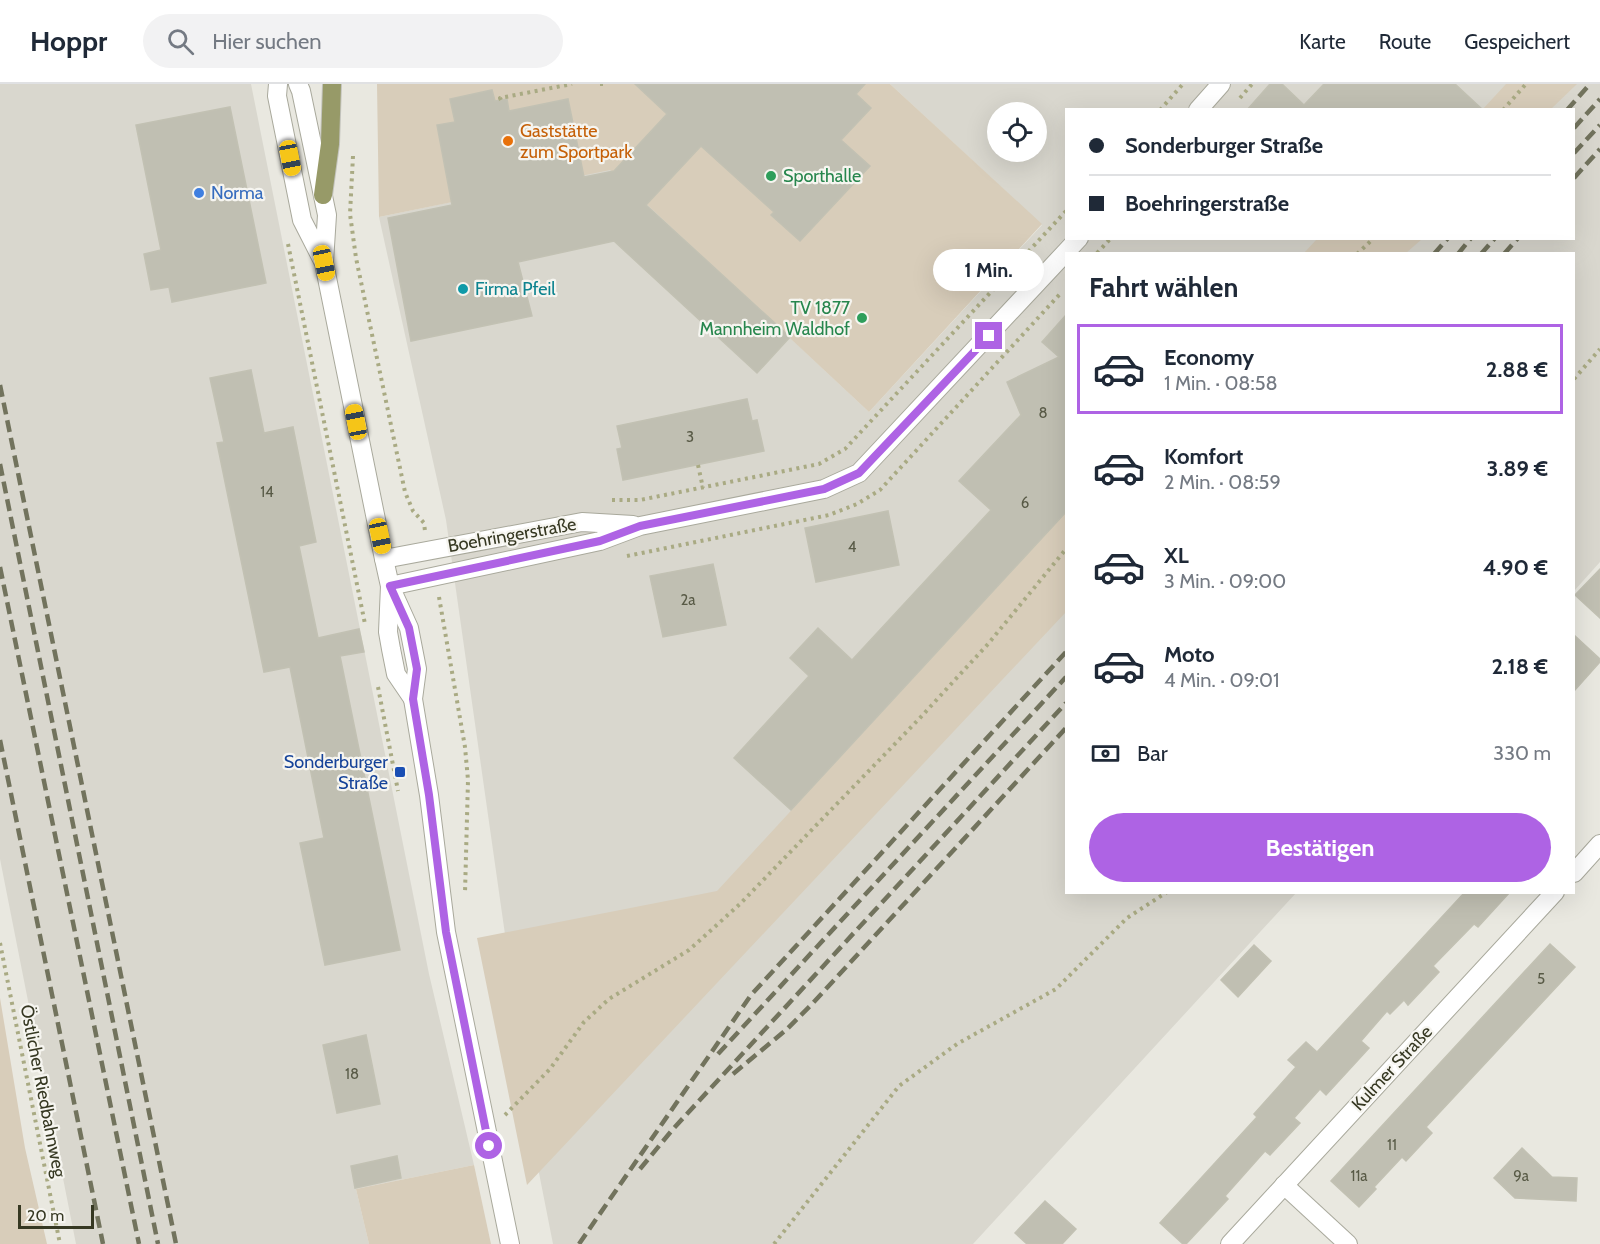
<!DOCTYPE html>
<html lang="de">
<meta charset="utf-8">
<style>
body{margin:0;font-family:Cabin,sans-serif;background:#f2f2f3;color:#1f2937;height:100vh;display:flex;flex-direction:column;font-size:22px;white-space:nowrap}
*{box-sizing:border-box;margin:0}
p{font-size:20px;color:#747a83}
.icon{flex:none;width:33px;height:33px;fill:none;stroke:currentColor;stroke-width:2;stroke-linecap:round;stroke-linejoin:round}
.map{position:relative;flex:1;overflow:hidden}
.details{position:absolute;left:1065px;top:168px;width:510px;height:642px;display:flex;flex-direction:column;background:#fff;border-radius:0px;box-shadow:0 6px 24px #0002}
.details>*{flex:none}
.top-card{position:absolute;left:1065px;top:24px;width:510px;height:132px;border-radius:0px;box-shadow:0 6px 24px #0002;display:grid;align-content:center;height:132px;padding:0 24px;background:#fff}
.controls{position:absolute;left:987px;top:18px;display:grid;gap:12px}
.controls a{display:grid;place-items:center;width:60px;height:60px;border-radius:50%;background:#fff;box-shadow:0 6px 24px #0002;font-size:30px}
.scale{position:absolute;left:18px;bottom:15px;width:76px;box-sizing:border-box;padding-left:6px;border:3px solid #363822;border-top:0;font-size:16px;line-height:21px;white-space:nowrap;color:#363822;-webkit-text-stroke:4px #f6f5f0;paint-order:stroke}
.end{position:absolute;width:27px;height:27px;margin:-14px;border:8px solid #ae63e4;background:#fff;box-shadow:0 0 0 3px #fff}
.from{border-radius:50%}
.bubble{position:absolute;height:42px;border-radius:21px;background:#fff;box-shadow:0 6px 24px #0002;font-size:20px;font-weight:800;line-height:42px;text-align:center}
.car{position:absolute;width:18px;height:36px;margin:-18px -9px;border-radius:8px;box-shadow:0 0 4px 2px #0007;background:linear-gradient(#f5c518 24%,#345 0 40%,#f5c518 0 76%,#345 0 86%,#f5c518 0)}
.top-card b{display:flex;align-items:center;gap:21px;height:57px;font-size:22px}
.top-card b+b{border-top:2px solid #e0e1e3}
.top-card i{width:15px;height:15px;background:#1f2937}
ul{padding:0;list-style:none}
li{display:flex;align-items:center;gap:18px;height:90px;margin:0 12px 9px;padding:0 12px;border:3px solid transparent;border-radius:0px}
li div{flex:1}
li b{display:block;font-size:22px}
li em{font-style:normal;font-weight:800}
li.current{border-color:#ae63e4}
li>.icon{width:54px;height:54px;stroke-width:1.5}
h2{padding:0 24px;font-size:27px;line-height:72px}
.pay{display:flex;align-items:center;gap:15px;height:66px;padding:0 24px;font-size:22px}
.pay p{margin-inline-start:auto}
.cta{display:flex;gap:12px;margin-top:auto;padding:12px 24px}
.cta a{flex:1;height:69px;border-radius:36px;background:#ae63e4;color:#fff;font-size:24px;font-weight:800;line-height:69px;text-align:center}
header{display:flex;align-items:center;gap:36px;box-sizing:border-box;height:84px;padding:0 30px;background:#fff;border-bottom:2px solid #e0e1e3}
header strong{font-size:28px}
nav{display:flex;gap:33px;margin-inline-start:auto;font-size:21px}
.search{width:420px;height:54px;background:#f2f2f3;display:flex;align-items:center;gap:15px;box-sizing:border-box;padding:0 21px;border-radius:33px;color:#747a83;font-size:22px}
.map>svg:first-child{display:block}
.built{fill:#d9d7ce;fill-rule:evenodd}
.green{fill:#d8cdba}
.building{fill:#c0bfb2;stroke:#c2c1b3;stroke-width:1.5}
.lines{fill:none;stroke-linecap:round;stroke-linejoin:round}
.minor-casing{stroke:#a9a99c;stroke-width:20}
.major-casing{stroke:#c3c3bd;stroke-width:20}
.path{stroke:#a9aa83;stroke-width:4;stroke-dasharray:3 4.5;stroke-linecap:butt}
.minor{stroke:#fff;stroke-width:18}
.major{stroke:#979a68;stroke-width:18}
.rail{stroke:#72735d;stroke-width:4.5;stroke-dasharray:12 6;stroke-linecap:butt}
.route{stroke:#ae63e4;stroke-width:8}
.food-dot{fill:#e8710a;stroke:#f6f5f0;stroke-width:2}
.leisure-dot{fill:#2e9e5b;stroke:#f6f5f0;stroke-width:2}
.shop-dot{fill:#3f7fe0;stroke:#f6f5f0;stroke-width:2}
.culture-dot{fill:#0f9aa8;stroke:#f6f5f0;stroke-width:2}
.transit-dot{fill:#1a4fb4;stroke:#f6f5f0;stroke-width:2}
.labels{text-anchor:middle;dominant-baseline:central;stroke-width:4.5;stroke-linejoin:round;paint-order:stroke}
.number-label{font-size:15px;fill:#585a46}
.food-label{font-size:18px;fill:#c56008;stroke:#f6f5f0;text-anchor:start}
.leisure-label{font-size:18px;fill:#27864d;stroke:#f6f5f0;text-anchor:start}
.shop-label{font-size:18px;fill:#366cbe;stroke:#f6f5f0;text-anchor:start}
.culture-label{font-size:18px;fill:#0d838f;stroke:#f6f5f0;text-anchor:start}
.street-label{font-size:18px;fill:#363822;stroke:#f6f5f0}
.transit-label{font-size:18px;fill:#164399;stroke:#f6f5f0;text-anchor:end}
</style>
<header>
<strong>Hoppr</strong>
<div class="search"><svg class="icon" aria-label="search" viewBox="0 0 24 24"><circle cx="10" cy="10" r="6"/><path d="M15 15l6 6"/></svg>Hier suchen</div>
<nav><a>Karte</a><a>Route</a><a>Gespeichert</a></nav>
</header>
<div class="map">
<svg width="1600" height="1160" viewBox="0 0 1600 1160">
<rect width="100%" height="100%" fill="#e9e8e0"/>
<g class="built">
<polygon points="0,0 251,0 429,890 474,1081 356,1105 369,1160 76,1160 0,775"/>
<path d="M890,0h710v478l-26,29v-337h-508v638l230,1 -323,351h-420l-14,-71 -93,-653 -67,-303 231,-48 259,243 173,-187zM1066,26h508v128h-508zM998,28h38v40h-38z"/>
</g>
<g class="green">
<polygon points="377,0 890,0 1042,140 869,328 610,86 379,133"/>
<polygon points="1506,0 1577,0 1551,25 1482,26"/>
<polygon points="1317,155 1317,154 1422,155 1406,169 1304,169"/>
<polygon points="1066,428 1066,528 527,1101 477,854 717,807"/>
<polygon points="0,914 25,1064 47,1160 0,1160"/>
<polygon points="474,1081 491,1160 369,1160 356,1105"/>
</g>
<g class="building">
<polygon points="635,0 865,0 856,10 871,24 841,56 870,82 800,157 771,131 774,128 701,62 646,121 790,253 757,289 614,157 518,178 532,232 411,257 388,134 452,121 437,41 455,38 450,15 492,6 495,17 507,15 509,27 568,15 584,93 614,87 667,30"/>
<polygon points="1270,0 1282,0 1304,21 1324,0 1455,0 1483,26 1247,26"/>
<polygon points="230,23 266,199 172,218 169,203 151,206 144,170 161,166 136,41"/>
<polygon points="1066,231 1066,428 791,726 734,674 809,592 790,574 818,544 852,576 991,426 959,397 1021,331 1007,298 1059,273 1042,258"/>
<polygon points="251,286 264,349 293,343 316,458 299,462 318,554 359,545 364,568 340,572 400,866 325,881 300,759 324,754 290,583 264,588 217,359 224,358 210,294"/>
<polygon points="747,315 752,337 757,336 764,367 623,396 617,365 622,364 617,342"/>
<polygon points="888,427 899,481 816,498 805,444"/>
<polygon points="713,480 726,541 663,553 650,492"/>
<polygon points="1600,485 1600,534 1575,511"/>
<polygon points="1574,551 1600,575 1600,578 1574,607"/>
<polygon points="1465,808 1510,808 1478,843 1474,840 1433,882 1439,888 1408,921 1404,916 1390,930 1387,927 1361,957 1369,964 1326,1011 1320,1005 1294,1034 1300,1039 1270,1071 1265,1067 1225,1112 1228,1115 1186,1160 1183,1160 1160,1139 1257,1033 1254,1030 1296,983 1288,976 1306,958 1317,968"/>
<polygon points="1550,860 1575,883 1426,1043 1432,1049 1406,1077 1402,1073 1374,1103 1376,1105 1359,1123 1331,1097"/>
<polygon points="1254,861 1271,877 1238,913 1221,896"/>
<polygon points="366,951 380,1020 337,1029 323,961"/>
<polygon points="1522,1064 1552,1093 1577,1094 1576,1117 1515,1114 1494,1094"/>
<polygon points="397,1072 401,1094 355,1104 351,1082"/>
<polygon points="1045,1117 1076,1145 1062,1160 1027,1160 1015,1149"/>
</g>
<g class="lines">
<g class="minor-casing">
<g id="minor">
<polyline points="278,0 277,12 302,136 324,179 384,475 390,502 388,548 391,565 396,590 413,615"/>
<polyline points="298,0 301,7 327,131 324,178"/>
<polyline points="1198,26 1221,0"/>
<polyline points="384,475 582,438 633,441"/>
<polyline points="390,502 600,457 640,442 824,405 859,389 1079,154"/>
<polyline points="390,502 409,544 417,585 413,615 429,711 446,848 510,1160"/>
<polyline points="1574,789 1600,760"/>
<polyline points="1284,1101 1348,1160"/>
<polyline points="1230,1160 1555,808"/>
</g>
</g>
<g class="major-casing">
<polyline id="major" points="323,111 330,60 332,0"/>
</g>
<g class="path">
<polyline points="600,0 603,0"/>
<polyline points="1240,14 1252,0"/>
<polyline points="501,16 500,14 572,0"/>
<polyline points="1160,26 1183,0"/>
<polyline points="1503,26 1526,0"/>
<polyline points="353,72 350,130 356,174 405,408 413,427 424,439 425,447"/>
<polyline points="288,160 365,540"/>
<polyline points="1097,169 1111,154"/>
<polyline points="1357,170 1374,154"/>
<polyline points="1574,295 1600,265"/>
<polyline points="698,381 703,404"/>
<polyline points="612,416 640,416 819,380 845,365 1066,127"/>
<polyline points="627,472 829,431 857,420 880,406 1060,210"/>
<polyline points="439,513 465,663 468,696 465,809"/>
<polyline points="378,603 398,707"/>
<polyline points="0,859 60,1160"/>
<polyline points="505,1031 550,985 584,938 609,915 689,866 740,820 918,636 988,560 1066,465"/>
<polyline points="774,1160 899,1002 957,960 1056,905 1127,834 1167,808"/>
</g>
<use href="#minor" class="minor"/>
<use href="#major" class="major"/>
<g class="rail">
<polyline points="1567,26 1590,0"/>
<polyline points="1574,44 1600,15"/>
<polyline points="1574,69 1600,41"/>
<polyline points="1574,94 1600,65"/>
<polyline points="1434,170 1448,154"/>
<polyline points="1458,170 1471,154"/>
<polyline points="1481,170 1495,154"/>
<polyline points="1504,170 1518,154"/>
<polyline points="0,301 176,1160"/>
<polyline points="0,380 158,1160"/>
<polyline points="0,483 139,1160"/>
<polyline points="0,656 103,1160"/>
<polyline points="718,970 1066,593"/>
<polyline points="733,990 786,946 813,919 1066,644"/>
<polyline points="640,1085 673,1045 1066,619"/>
<polyline points="579,1160 751,911 1066,568"/>
</g>
</g>
<g class="lines">
<polyline class="route" points="489,1062 446,848 429,711 413,615 417,585 409,544 390,502 600,457 640,442 824,405 859,389 989,252"/>
</g>
<circle class="food-dot" cx="508" cy="57" r="6"/>
<g class="leisure-dot">
<circle cx="771" cy="92" r="6"/>
<circle cx="862" cy="234" r="6"/>
</g>
<circle class="shop-dot" cx="199" cy="109" r="6"/>
<circle class="culture-dot" cx="463" cy="205" r="6"/>
<rect class="transit-dot" x="394" y="682" width="12" height="12" rx="3"/>
<g class="labels">
<g class="number-label">
<text x="1043" y="329">8</text>
<text x="690" y="353">3</text>
<text x="267" y="408">14</text>
<text x="1025" y="419">6</text>
<text x="852" y="463">4</text>
<text x="688" y="516">2a</text>
<text x="1541" y="895">5</text>
<text x="352" y="990">18</text>
<text x="1392" y="1061">11</text>
<text x="1359" y="1092">11a</text>
<text x="1521" y="1092">9a</text>
</g>
<g class="food-label">
<text x="520" y="47">Gaststätte<tspan x="520" dy="21">zum Sportpark</tspan></text>
</g>
<g class="leisure-label">
<text x="783" y="92">Sporthalle</text>
<text x="850" y="224" text-anchor="end">TV 1877<tspan x="850" dy="21">Mannheim Waldhof</tspan></text>
</g>
<g class="shop-label">
<text x="211" y="109">Norma</text>
</g>
<g class="culture-label">
<text x="475" y="205">Firma Pfeil</text>
</g>
<g class="street-label">
<text transform="translate(512 451) rotate(-10)">Boehringerstraße</text>
<text transform="translate(1392 984) rotate(-47)">Kulmer Straße</text>
<text transform="translate(43 1007) rotate(79)">Östlicher Riedbahnweg</text>
</g>
<g class="transit-label">
<text x="388" y="678">Sonderburger<tspan x="388" dy="21">Straße</tspan></text>
</g>
</g>
</svg>
<div class="controls">
<a><svg class="icon" aria-label="locate" viewBox="0 0 24 24"><circle cx="12" cy="12" r="6"/><path d="M12 2v4M12 18v4M2 12h4M18 12h4"/></svg></a>
</div>
<div class="scale">20 m</div>
<i class="end from" style="left:489px;top:1062px"></i>
<i class="end" style="left:989px;top:252px"></i>
<div class="bubble" style="left:933px;top:165px;width:111px">1 Min.</div>
<i class="car" style="left:290px;top:74px;rotate:169deg"></i>
<i class="car" style="left:324px;top:179px;rotate:168deg"></i>
<i class="car" style="left:356px;top:338px;rotate:349deg"></i>
<i class="car" style="left:380px;top:452px;rotate:168deg"></i>
<div class="top-card">
<b><i class="from"></i>Sonderburger Straße</b>
<b><i></i>Boehringerstraße</b>
</div>
<section class="details">
<h2>Fahrt wählen</h2>
<ul>
<li class="current"><svg class="icon" aria-label="car" viewBox="0 0 24 24"><path d="M5 17H2v-5l4-1 3-4h7l3 4 3 1v5h-3M9 17h6M6 11h13"/><circle cx="7" cy="17" r="2"/><circle cx="17" cy="17" r="2"/></svg><div><b>Economy</b><p>1 Min. · 08:58</p></div><em>2.88 €</em></li>
<li><svg class="icon" aria-label="car" viewBox="0 0 24 24"><path d="M5 17H2v-5l4-1 3-4h7l3 4 3 1v5h-3M9 17h6M6 11h13"/><circle cx="7" cy="17" r="2"/><circle cx="17" cy="17" r="2"/></svg><div><b>Komfort</b><p>2 Min. · 08:59</p></div><em>3.89 €</em></li>
<li><svg class="icon" aria-label="car" viewBox="0 0 24 24"><path d="M5 17H2v-5l4-1 3-4h7l3 4 3 1v5h-3M9 17h6M6 11h13"/><circle cx="7" cy="17" r="2"/><circle cx="17" cy="17" r="2"/></svg><div><b>XL</b><p>3 Min. · 09:00</p></div><em>4.90 €</em></li>
<li><svg class="icon" aria-label="car" viewBox="0 0 24 24"><path d="M5 17H2v-5l4-1 3-4h7l3 4 3 1v5h-3M9 17h6M6 11h13"/><circle cx="7" cy="17" r="2"/><circle cx="17" cy="17" r="2"/></svg><div><b>Moto</b><p>4 Min. · 09:01</p></div><em>2.18 €</em></li>
</ul>
<div class="pay"><svg class="icon" aria-label="cash" viewBox="0 0 24 24"><path d="M3 7h18v10H3z"/><circle cx="12" cy="12" r="2"/></svg>Bar<p>330 m</p></div>
<div class="cta"><a>Bestätigen</a></div>
</section>
</div>
